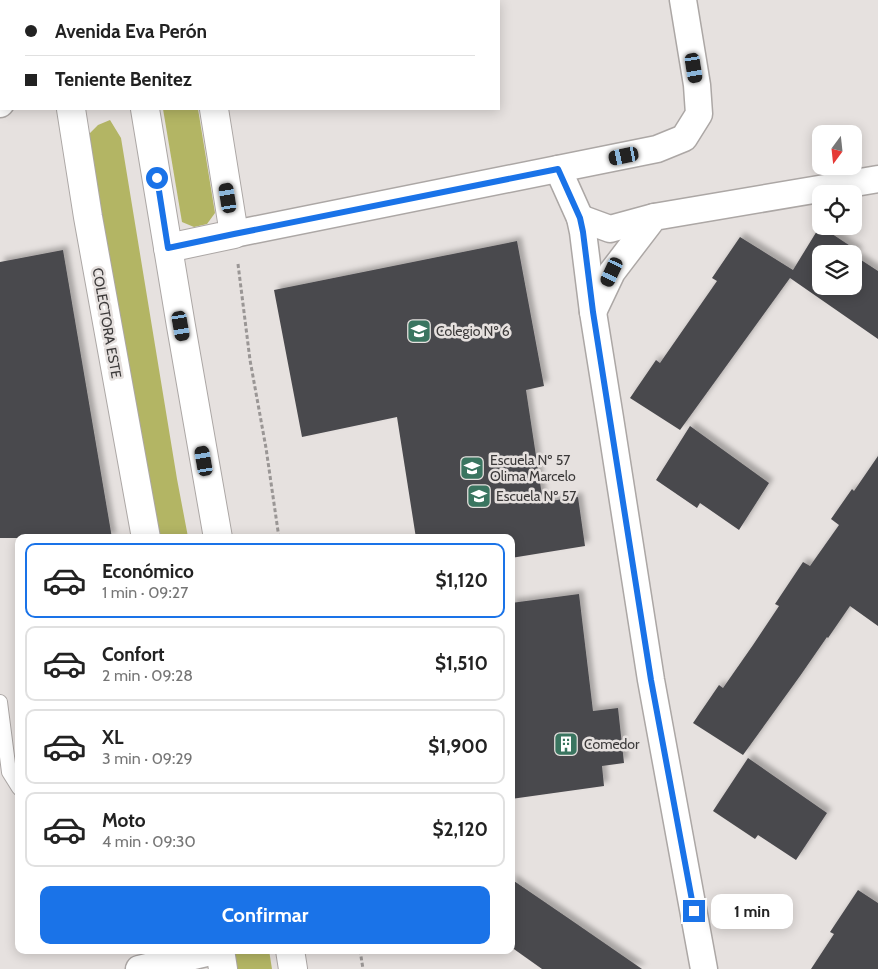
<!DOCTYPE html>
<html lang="es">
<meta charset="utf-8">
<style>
body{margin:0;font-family:Cabin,sans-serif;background:#f2f2f2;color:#222;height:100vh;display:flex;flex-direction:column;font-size:19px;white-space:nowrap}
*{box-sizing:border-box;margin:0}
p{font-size:16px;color:#767676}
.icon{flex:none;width:28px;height:28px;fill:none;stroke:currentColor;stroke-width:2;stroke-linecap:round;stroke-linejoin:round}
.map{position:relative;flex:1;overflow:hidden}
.sheet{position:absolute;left:15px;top:534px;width:500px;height:420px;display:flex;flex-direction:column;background:#fff;border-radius:10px;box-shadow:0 2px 12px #0003}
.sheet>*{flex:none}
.hud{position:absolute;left:0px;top:0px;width:500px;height:110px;box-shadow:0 2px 12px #0003;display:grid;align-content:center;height:110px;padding:0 25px;background:#fff}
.needle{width:32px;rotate:195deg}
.controls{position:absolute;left:812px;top:125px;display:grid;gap:10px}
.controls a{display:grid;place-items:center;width:50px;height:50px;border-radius:10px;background:#fff;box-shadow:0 2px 12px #0003;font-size:25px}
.end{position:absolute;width:22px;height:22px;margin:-11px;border:6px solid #1a73e8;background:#fff;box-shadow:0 0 0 2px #fff}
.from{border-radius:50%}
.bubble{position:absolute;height:35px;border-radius:10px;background:#fff;box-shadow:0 2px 12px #0003;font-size:16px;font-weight:800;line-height:35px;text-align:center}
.car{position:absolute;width:15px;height:30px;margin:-15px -8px;border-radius:6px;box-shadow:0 0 4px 1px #0007;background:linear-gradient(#222 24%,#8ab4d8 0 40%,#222 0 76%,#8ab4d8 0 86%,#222 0)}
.hud b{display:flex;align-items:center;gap:18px;height:48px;font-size:19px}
.hud b+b{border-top:1px solid #e0e0e0}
.hud i{width:12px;height:12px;background:#222}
ul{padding:9px 0 0;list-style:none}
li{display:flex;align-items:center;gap:15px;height:75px;margin:0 10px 8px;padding:0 15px;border:2px solid #e0e0e0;border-radius:10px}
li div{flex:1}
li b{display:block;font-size:19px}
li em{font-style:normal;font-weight:800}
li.active{border-color:#1a73e8}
li>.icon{width:45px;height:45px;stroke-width:1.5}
.cta{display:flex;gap:10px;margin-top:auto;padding:10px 25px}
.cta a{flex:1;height:58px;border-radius:10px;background:#1a73e8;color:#fff;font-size:20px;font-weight:800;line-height:58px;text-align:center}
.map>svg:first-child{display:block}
.green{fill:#b3b564}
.building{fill:#4a494d;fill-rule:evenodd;filter:url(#shadow)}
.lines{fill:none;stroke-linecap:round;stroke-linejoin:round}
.service-casing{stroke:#aca7a5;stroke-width:16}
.minor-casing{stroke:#aca7a5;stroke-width:29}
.tertiary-casing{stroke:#aca7a5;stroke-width:30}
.trunk-casing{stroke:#aca7a5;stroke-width:30}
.path{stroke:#9a9695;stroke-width:3;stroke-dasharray:4 2.5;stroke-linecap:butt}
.service{stroke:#fff;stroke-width:14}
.minor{stroke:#fff;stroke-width:26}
.tertiary{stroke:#fff;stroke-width:28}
.trunk{stroke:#fff;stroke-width:28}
.route{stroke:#1a73e8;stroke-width:6}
.labels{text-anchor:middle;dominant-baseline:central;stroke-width:5;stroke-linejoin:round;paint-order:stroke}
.street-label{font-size:14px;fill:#3c3a3a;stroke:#e6e1df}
.poi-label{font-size:14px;fill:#3c3a3a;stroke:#e6e1df;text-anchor:start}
</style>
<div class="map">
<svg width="878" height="969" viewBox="0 0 878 969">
<defs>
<filter id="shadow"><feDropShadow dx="4.5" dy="-4.5" stdDeviation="2.5" flood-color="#0004"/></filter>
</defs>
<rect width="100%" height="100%" fill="#e6e1df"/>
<g class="green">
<polygon points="163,109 198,109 215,213 207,224 194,227 182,222"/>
<polygon points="110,120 121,138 177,479 188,537 155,537 87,136 98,125"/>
<polygon points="230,950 269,950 272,969 234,969"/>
</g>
<g class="building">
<path d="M820,226l38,25 -3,5 23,15v68l-88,-61 -110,152 -50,-32 26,-38 4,3 57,-82 -5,-3 28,-41 53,33zM821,254h33v32h-33z"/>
<polygon points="517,241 544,386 526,390 543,502 578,497 585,546 511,558 511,538 416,538 397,417 302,437 274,290"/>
<polygon points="63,250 112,538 0,538 0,262"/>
<polygon points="690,426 769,483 739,530 700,503 697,508 656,480"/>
<polygon points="878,456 878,626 850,606 828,638 827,637 800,676 743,755 693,723 719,685 723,688 753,645 779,606 775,604 803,562 810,566 839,525 831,519 852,489 854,491"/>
<polygon points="579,594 593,711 618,708 624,763 602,766 604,786 511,799 511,603"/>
<polygon points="748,758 827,813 796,860 758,835 755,839 713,811"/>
<polygon points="511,879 571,920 642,969 542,969 511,947"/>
<polygon points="858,890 878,903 878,969 811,969 834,934 830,932"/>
</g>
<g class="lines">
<g class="service-casing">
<polyline id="service" points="0,702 9,772 19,788"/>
</g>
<g class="minor-casing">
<g id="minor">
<polyline points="0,104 1,103"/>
<polyline points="558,169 580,218 583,232 593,312 610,418 651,680 704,969"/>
<polyline points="580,218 610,229 654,217"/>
<polyline points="234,234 657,149 684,138 699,114 697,85 683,0"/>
<polyline points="593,312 612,272 654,217 878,179"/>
<polyline points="139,969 219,950"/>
</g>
</g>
<g class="tertiary-casing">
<g id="tertiary">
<polyline points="52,0 53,1"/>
<polyline points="196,0 196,1"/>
<polyline points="71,109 88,217 146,538"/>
<polyline points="168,248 234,234 214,109"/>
<polyline points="220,950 223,969"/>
</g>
</g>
<g class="trunk-casing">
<g id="trunk">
<polyline points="127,0 128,1"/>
<polyline points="145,109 181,326 218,538"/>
<polyline points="290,950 293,969"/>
</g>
</g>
<g class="path">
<polyline points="238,264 250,360 266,448 279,538"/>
<polyline points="360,950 363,969"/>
</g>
<use href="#service" class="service"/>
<use href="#minor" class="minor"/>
<use href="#tertiary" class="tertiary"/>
<use href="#trunk" class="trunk"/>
</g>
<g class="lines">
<polyline class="route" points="157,178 168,248 234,234 558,169 580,218 583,232 593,312 651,680 694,911"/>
</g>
<defs>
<g id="school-square" transform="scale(1.25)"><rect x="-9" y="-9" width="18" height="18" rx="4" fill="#3a7560" stroke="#e6e1df"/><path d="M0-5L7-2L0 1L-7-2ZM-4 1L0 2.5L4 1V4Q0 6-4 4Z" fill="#fff"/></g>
<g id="building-square" transform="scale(1.25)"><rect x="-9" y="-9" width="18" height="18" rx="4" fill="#3a7560" stroke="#e6e1df"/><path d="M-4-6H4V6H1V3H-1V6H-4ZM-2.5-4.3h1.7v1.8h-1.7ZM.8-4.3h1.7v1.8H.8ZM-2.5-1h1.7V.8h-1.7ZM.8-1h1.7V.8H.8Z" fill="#fff"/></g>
</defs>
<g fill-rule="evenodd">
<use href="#school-square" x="419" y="331"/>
<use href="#school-square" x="472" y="468"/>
<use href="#school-square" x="479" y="496"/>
<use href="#building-square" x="566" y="744"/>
</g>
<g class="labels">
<g class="street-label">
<text transform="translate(107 323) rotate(80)">COLECTORA ESTE</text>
</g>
<g class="poi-label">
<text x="436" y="331">Colegio Nº 6</text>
<text x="490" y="460">Escuela Nº 57<tspan x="490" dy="16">Olima Marcelo</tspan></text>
<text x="496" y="496">Escuela Nº 57</text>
<text x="584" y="744">Comedor</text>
</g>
</g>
</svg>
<div class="controls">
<a><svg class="needle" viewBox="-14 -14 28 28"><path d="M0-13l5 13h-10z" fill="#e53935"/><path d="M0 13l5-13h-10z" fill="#767676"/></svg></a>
<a><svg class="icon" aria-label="locate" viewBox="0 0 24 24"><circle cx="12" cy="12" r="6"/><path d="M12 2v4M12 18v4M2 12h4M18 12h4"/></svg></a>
<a><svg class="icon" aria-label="layers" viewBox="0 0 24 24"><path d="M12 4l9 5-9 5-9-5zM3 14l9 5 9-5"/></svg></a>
</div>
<i class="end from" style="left:157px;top:178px"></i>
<i class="end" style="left:694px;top:911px"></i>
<div class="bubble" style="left:711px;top:894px;width:82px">1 min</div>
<i class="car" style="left:694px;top:68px;rotate:171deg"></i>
<i class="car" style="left:624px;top:156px;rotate:258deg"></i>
<i class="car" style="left:228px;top:198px;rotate:351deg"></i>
<i class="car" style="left:612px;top:272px;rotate:205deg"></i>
<i class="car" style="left:181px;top:326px;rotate:170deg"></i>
<i class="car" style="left:204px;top:461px;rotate:350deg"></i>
<div class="hud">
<b><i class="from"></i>Avenida Eva Perón</b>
<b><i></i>Teniente Benitez</b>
</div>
<section class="sheet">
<ul>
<li class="active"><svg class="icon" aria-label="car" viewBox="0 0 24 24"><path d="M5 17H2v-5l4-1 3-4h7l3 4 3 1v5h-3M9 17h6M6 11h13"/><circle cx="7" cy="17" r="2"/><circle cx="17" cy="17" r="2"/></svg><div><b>Económico</b><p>1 min · 09:27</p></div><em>$1,120</em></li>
<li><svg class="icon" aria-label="car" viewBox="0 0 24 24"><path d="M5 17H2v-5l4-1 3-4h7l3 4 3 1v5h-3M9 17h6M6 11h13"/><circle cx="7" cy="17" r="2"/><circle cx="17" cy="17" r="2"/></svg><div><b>Confort</b><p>2 min · 09:28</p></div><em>$1,510</em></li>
<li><svg class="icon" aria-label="car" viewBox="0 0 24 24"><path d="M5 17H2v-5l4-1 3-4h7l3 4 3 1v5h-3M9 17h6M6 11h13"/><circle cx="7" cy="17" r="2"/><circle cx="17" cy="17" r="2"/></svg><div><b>XL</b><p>3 min · 09:29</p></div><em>$1,900</em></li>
<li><svg class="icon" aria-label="car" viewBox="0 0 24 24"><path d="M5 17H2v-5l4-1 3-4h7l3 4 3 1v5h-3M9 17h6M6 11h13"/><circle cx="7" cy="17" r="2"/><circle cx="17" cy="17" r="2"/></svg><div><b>Moto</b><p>4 min · 09:30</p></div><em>$2,120</em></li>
</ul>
<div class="cta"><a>Confirmar</a></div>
</section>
</div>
